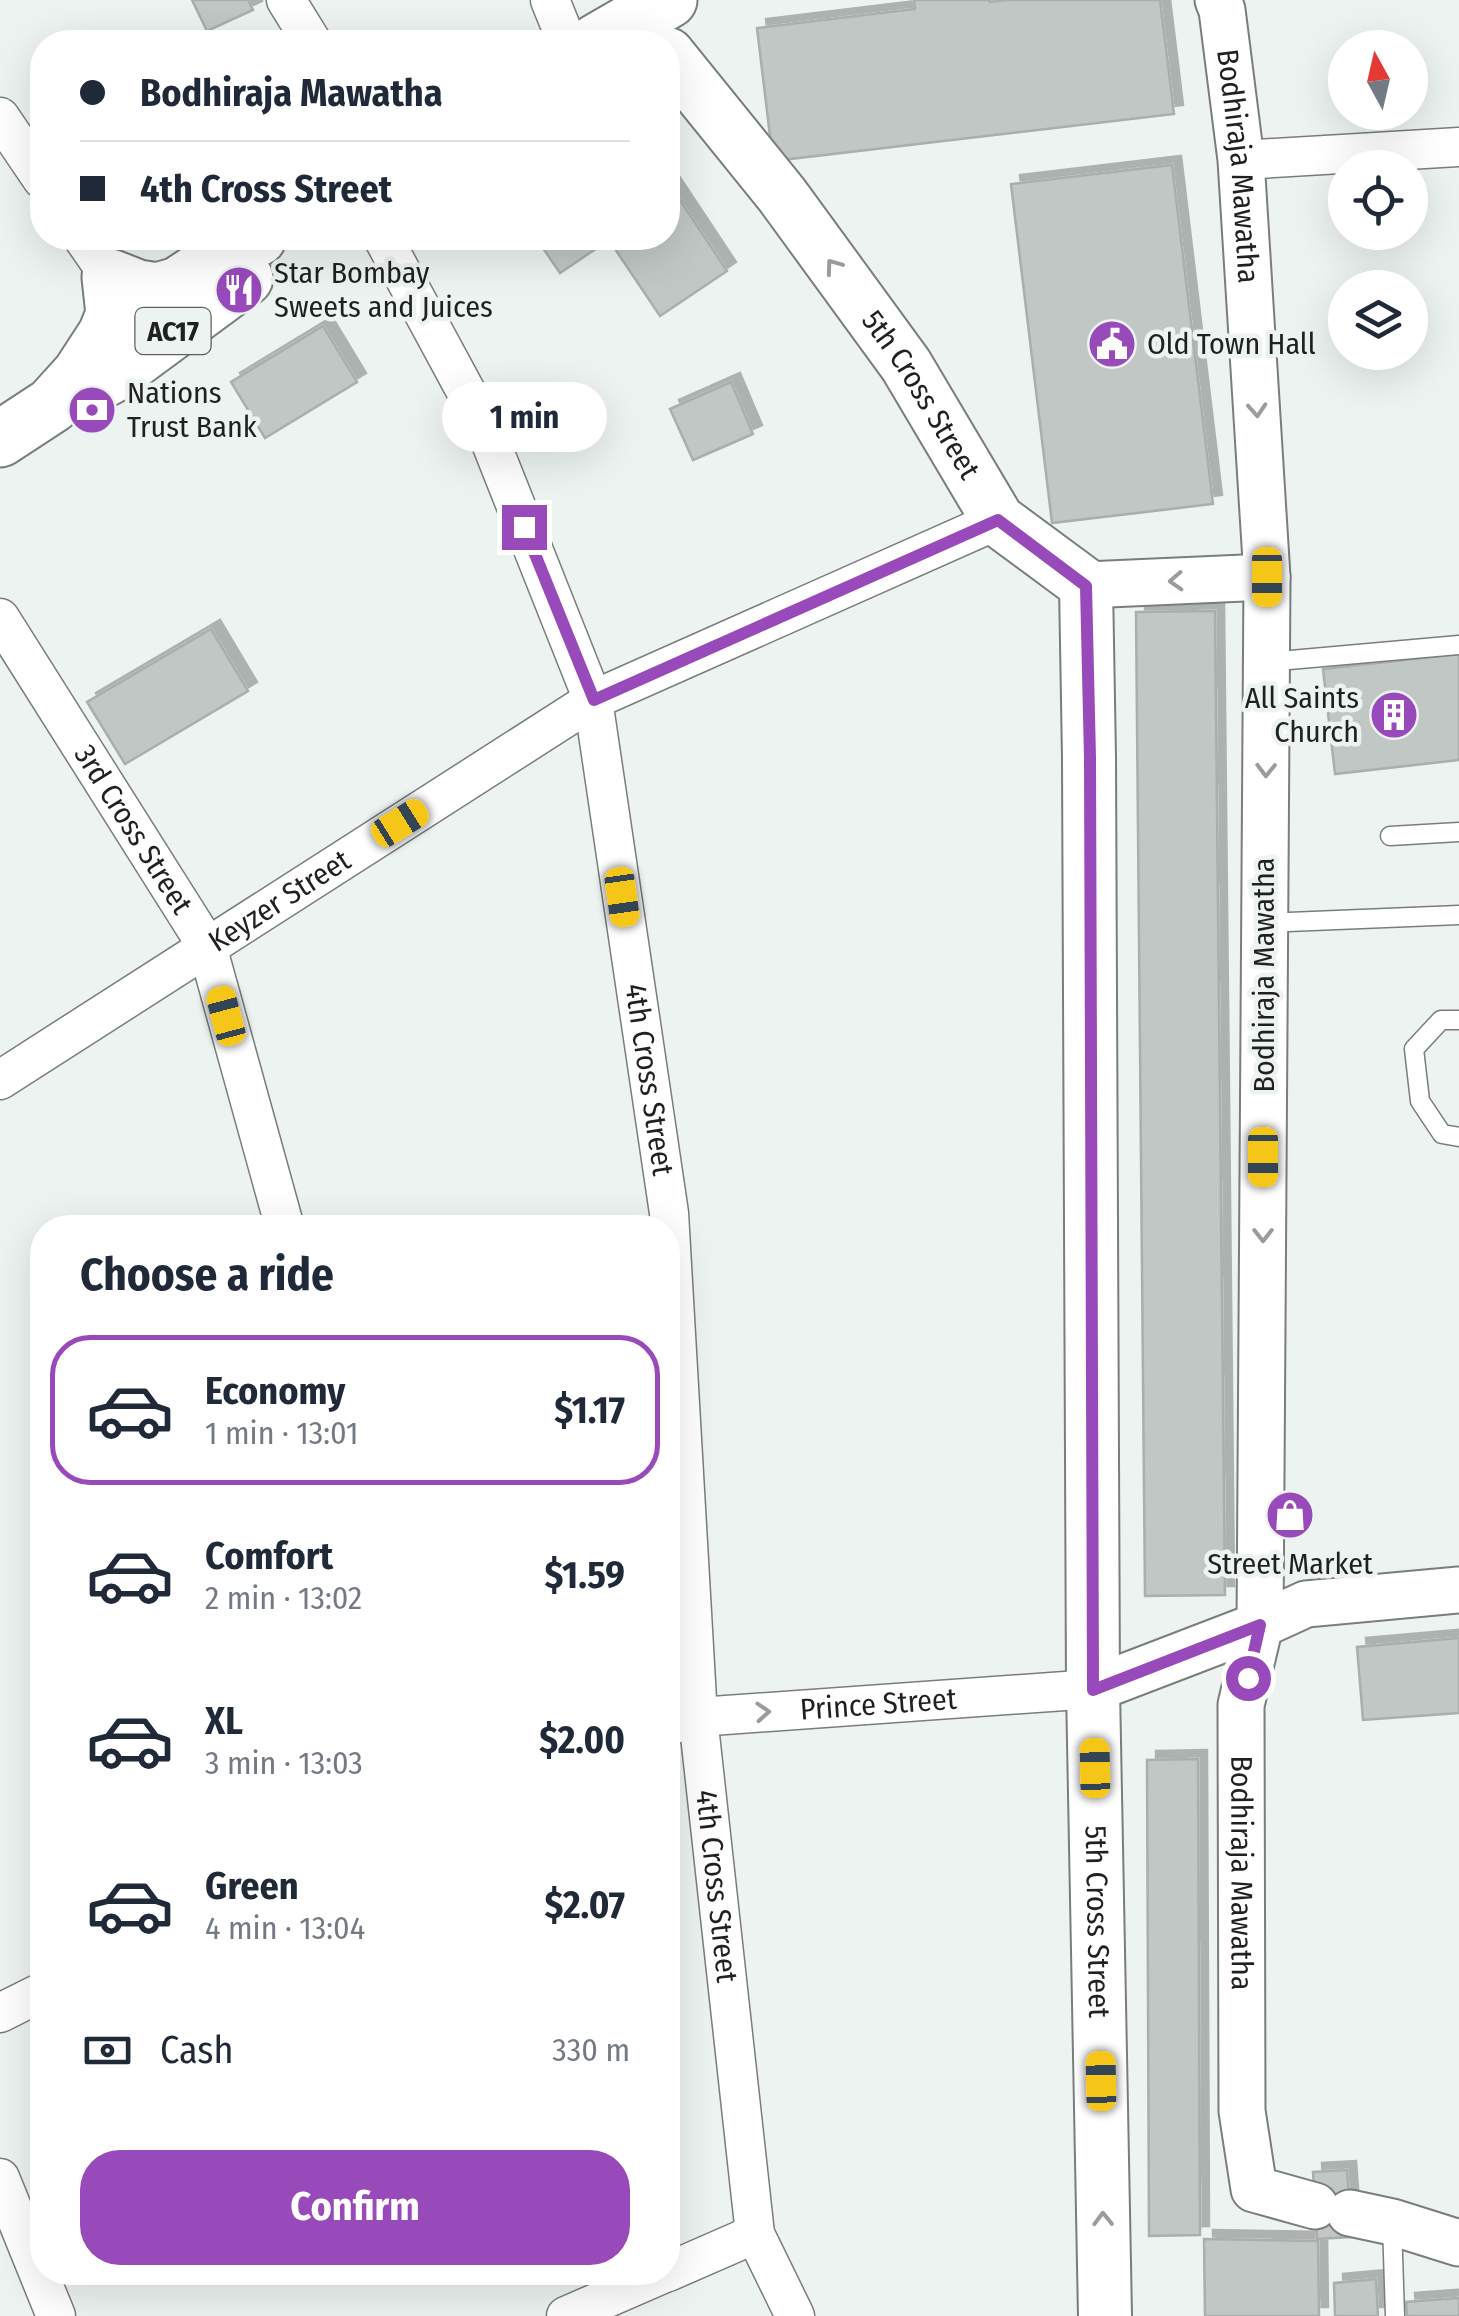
<!DOCTYPE html>
<meta charset="utf-8">
<style>
body{margin:0;font-family:"Fira Sans Condensed",sans-serif;background:#f6f6f7;color:#1f2937;height:100vh;display:flex;flex-direction:column;font-size:38px;white-space:nowrap}
*{box-sizing:border-box;margin:0}
p{font-size:32px;color:#747a83}
.icon{flex:none;width:55px;height:55px;fill:none;stroke:currentColor;stroke-width:2;stroke-linecap:round;stroke-linejoin:round}
.map{position:relative;flex:1;overflow:hidden}
.drawer{position:absolute;left:30px;top:1215px;width:650px;height:1070px;display:flex;flex-direction:column;background:#fff;border-radius:40px;box-shadow:0 10px 40px #0002}
.drawer>*{flex:none}
.guide{position:absolute;left:30px;top:30px;width:650px;height:220px;border-radius:40px;box-shadow:0 10px 40px #0002;display:grid;align-content:center;height:220px;padding:0 50px;background:#fff}
.needle{width:65px;rotate:352deg}
.fabs{position:absolute;left:1328px;top:30px;display:grid;gap:20px}
.fabs a{display:grid;place-items:center;width:100px;height:100px;border-radius:50%;background:#fff;box-shadow:0 10px 40px #0002;font-size:50px}
.end{position:absolute;width:45px;height:45px;margin:-22px;border:12px solid #9849ba;background:#fff;box-shadow:0 0 0 5px #fff}
.from{border-radius:50%}
.bubble{position:absolute;height:70px;border-radius:35px;background:#fff;box-shadow:0 10px 40px #0002;font-size:32px;font-weight:700;line-height:70px;text-align:center}
.car{position:absolute;width:30px;height:60px;margin:-30px -15px;border-radius:12px;box-shadow:0 0 8px 2px #0007;background:linear-gradient(#f5c518 24%,#345 0 40%,#f5c518 0 76%,#345 0 86%,#f5c518 0)}
.guide b{display:flex;align-items:center;gap:35px;height:95px;font-size:38px}
.guide b+b{border-top:2px solid #e0e1e3}
.guide i{width:25px;height:25px;background:#1f2937}
ul{padding:0;list-style:none}
li{display:flex;align-items:center;gap:30px;height:150px;margin:0 20px 15px;padding:0 30px;border:5px solid transparent;border-radius:40px}
li div{flex:1}
li b{display:block;font-size:38px}
li em{font-style:normal;font-weight:700}
li.active{border-color:#9849ba}
li>.icon{width:90px;height:90px;stroke-width:1.5}
h2{padding:0 50px;font-size:45px;line-height:120px}
.pay{display:flex;align-items:center;gap:25px;height:110px;padding:0 50px;font-size:38px}
.pay p{margin-inline-start:auto}
.button{display:flex;gap:20px;margin-top:auto;padding:20px 50px}
.button a{flex:1;height:115px;border-radius:40px;background:#9849ba;color:#fff;font-size:40px;font-weight:700;line-height:115px;text-align:center}
.map>svg:first-child{display:block}
.building{fill:#c0c7c4;stroke:#a9afad;stroke-width:2.5;filter:url(#shadow)}
.lines{fill:none;stroke-linecap:round;stroke-linejoin:round}
.service-casing{stroke:#787e7c;stroke-width:21}
.minor-casing{stroke:#787e7c;stroke-width:41}
.tertiary-casing{stroke:#787e7c;stroke-width:49}
.secondary-casing{stroke:#787e7c;stroke-width:56}
.primary-casing{stroke:#787e7c;stroke-width:59}
.service{stroke:#fff;stroke-width:18}
.minor{stroke:#fff;stroke-width:38}
.tertiary{stroke:#fff;stroke-width:45}
.secondary{stroke:#fff;stroke-width:52}
.primary{stroke:#fff;stroke-width:55}
.oneway{stroke:#9a9b9b}
.route{stroke:#9849ba;stroke-width:12}
.labels{text-anchor:middle;dominant-baseline:central;stroke-width:9;stroke-linejoin:round;paint-order:stroke}
.shield{fill:#ecf3f0;stroke:#5c605e;stroke-width:2.5}
.shield-label{font-size:28px;font-weight:bold;fill:#1e2120}
.street-label{font-size:30px;fill:#1e2120;stroke:#ecf3f0}
.poi-label{font-size:30px;fill:#1e2120;stroke:#ecf3f0;text-anchor:start}
</style>
<div class="map">
<svg width="1459" height="2316" viewBox="0 0 1459 2316">
<defs>
<filter id="shadow"><feDropShadow dx="9" dy="-9" stdDeviation="0" flood-color="#0004"/></filter>
</defs>
<rect width="100%" height="100%" fill="#ecf3f0"/>
<g class="building">
<polygon points="192,0 248,0 253,10 207,31"/>
<polygon points="914,0 989,0 990,2 1007,0 1160,0 1174,114 773,161 757,28 915,9"/>
<polygon points="1172,165 1213,504 1052,523 1011,184"/>
<polygon points="668,182 727,271 660,316 609,240 560,273 536,238 668,238"/>
<polygon points="323,326 357,382 265,438 231,382"/>
<polygon points="731,382 753,434 693,460 670,409"/>
<polygon points="1215,611 1225,1595 1145,1596 1136,612"/>
<polygon points="211,629 248,691 125,764 87,702"/>
<polygon points="1459,654 1459,760 1335,774 1323,669"/>
<polygon points="1459,1638 1459,1713 1363,1720 1357,1647"/>
<polygon points="1198,1759 1200,2235 1149,2236 1147,1760"/>
<polygon points="1347,2170 1352,2237 1317,2239 1313,2172"/>
<polygon points="1204,2239 1318,2241 1319,2316 1205,2316"/>
<polygon points="1376,2279 1378,2316 1335,2316 1334,2283"/>
<polygon points="1459,2298 1459,2316 1407,2316 1406,2302"/>
</g>
<g class="lines">
<g class="service-casing">
<g id="service">
<polyline points="1268,662 1459,645"/>
<polyline points="1390,836 1459,832"/>
<polyline points="1265,923 1459,915"/>
<polyline points="1459,1020 1441,1020 1414,1049 1420,1101 1442,1134 1459,1137"/>
<polyline points="1392,2223 1395,2316"/>
</g>
</g>
<g class="minor-casing">
<g id="minor">
<polyline points="286,0 312,42"/>
<polyline points="550,0 567,42"/>
<polyline points="0,117 42,179"/>
<polyline points="1241,160 1459,147"/>
<polyline points="83,238 110,277"/>
<path id="s1" d="M383,238l100,185 110,277 76,513 29,504 57,517 40,82"/>
<path id="s2" d="M0,618l207,328 78,282"/>
<path id="s3" d="M0,1080l593,-380 405,-180"/>
<path id="s4" d="M668,1726l30,-9 395,-28"/>
<polyline points="0,2013 42,1992"/>
<polyline points="0,2178 56,2316"/>
<polyline points="668,2272 755,2234"/>
<polyline points="566,2316 667,2272"/>
</g>
</g>
<g class="tertiary-casing">
<g id="tertiary">
<path id="s5" d="M1218,0l4,10 19,150 26,417 -7,1048 -19,80 1,406 12,78 61,17"/>
<polyline points="1086,585 1267,577"/>
<polyline points="1093,1689 1260,1625 1306,1604 1459,1590"/>
<polyline points="1350,2213 1392,2222 1459,2243"/>
</g>
</g>
<g class="secondary-casing">
<g id="secondary">
<path id="s6" d="M668,54l114,141 124,170 92,155 88,65 3,173 4,931 12,627"/>
</g>
</g>
<g class="primary-casing">
<g id="primary">
<polyline points="596,42 669,0"/>
<polyline points="73,396 116,373 245,278"/>
<polyline points="0,439 52,405 80,374 106,334 114,314 110,277 138,288 157,291 178,285 225,254 258,238"/>
</g>
</g>
<use href="#service" class="service"/>
<use href="#minor" class="minor"/>
<use href="#tertiary" class="tertiary"/>
<use href="#secondary" class="secondary"/>
<use href="#primary" class="primary"/>
</g>
<defs><path id="oneway-chevron" d="M-2-3.5L2.5 0L-2 3.5" fill="none" stroke-width="1.6" stroke-linecap="round" stroke-linejoin="round" transform="scale(2.5)"/></defs>
<g class="oneway">
<use href="#oneway-chevron" transform="translate(833 266) rotate(-126)"/>
<use href="#oneway-chevron" transform="translate(1257 410) rotate(86)"/>
<use href="#oneway-chevron" transform="translate(1176 581) rotate(177)"/>
<use href="#oneway-chevron" transform="translate(1266 770) rotate(91)"/>
<use href="#oneway-chevron" transform="translate(1263 1235) rotate(90)"/>
<use href="#oneway-chevron" transform="translate(763 1712) rotate(-4)"/>
<use href="#oneway-chevron" transform="translate(1103 2219) rotate(-91)"/>
</g>
<g class="lines">
<polyline class="route" points="524,527 594,700 998,520 1086,586 1090,758 1093,1690 1260,1625 1248,1678"/>
</g>
<defs>
<g id="restaurant-disc" transform="scale(2.5)"><circle r="9.5" fill="#9849ba" stroke="#ecf3f0"/><path d="M-5-6h1v4h1v-4h1v4h1v-4h1v5L-1.5 .5V6h-2V.5L-5-1ZM5-6V6H3V1.5H1.5Q1.5-4 5-6Z" fill="#fff"/></g>
<g id="civic-disc" transform="scale(2.5)"><circle r="9.5" fill="#9849ba" stroke="#ecf3f0"/><path d="M-.6-6.5H3V-4.5H.6V-3L4-1V1h2V6H-6V1h2V-1L-.6-3ZM-1.2 2.5V6h2.4V2.5Z" fill="#fff"/></g>
<g id="bank-disc" transform="scale(2.5)"><circle r="9.5" fill="#9849ba" stroke="#ecf3f0"/><path d="M-6-4H6V4H-6ZM0-2.3a2.3 2.3 0 1 0 0 4.6a2.3 2.3 0 1 0 0-4.6Z" fill="#fff"/></g>
<g id="building-disc" transform="scale(2.5)"><circle r="9.5" fill="#9849ba" stroke="#ecf3f0"/><path d="M-4-6H4V6H1V3H-1V6H-4ZM-2.5-4.3h1.7v1.8h-1.7ZM.8-4.3h1.7v1.8H.8ZM-2.5-1h1.7V.8h-1.7ZM.8-1h1.7V.8H.8Z" fill="#fff"/></g>
<g id="shop-disc" transform="scale(2.5)"><circle r="9.5" fill="#9849ba" stroke="#ecf3f0"/><path d="M-5-2.5h2.3a2.7 3.5 0 0 1 5.4 0H5L5.5 6h-11ZM-1.5-2.5h3a1.5 2.3 0 0 0-3 0Z" fill="#fff"/></g>
</defs>
<g fill-rule="evenodd">
<use href="#restaurant-disc" x="239" y="290"/>
<use href="#civic-disc" x="1112" y="344"/>
<use href="#bank-disc" x="92" y="410"/>
<use href="#building-disc" x="1394" y="715"/>
<use href="#shop-disc" x="1290" y="1515"/>
</g>
<g class="labels">
<rect class="shield" x="135.5" y="308" width="75" height="46" rx="8"/>
<g class="shield-label">
<text x="173" y="331">AC17</text>
</g>
<g class="street-label">
<text stroke="none"><textPath href="#s5" startOffset="168">Bodhiraja Mawatha</textPath></text>
<text stroke="none"><textPath href="#s6" startOffset="425">5th Cross Street</textPath></text>
<text stroke="none"><textPath href="#s2" startOffset="250">3rd Cross Street</textPath></text>
<text stroke="none"><textPath href="#s3" startOffset="332">Keyzer Street</textPath></text>
<text transform="translate(1264 975) rotate(-90)">Bodhiraja Mawatha</text>
<text stroke="none"><textPath href="#s1" startOffset="892">4th Cross Street</textPath></text>
<text stroke="none"><textPath href="#s4" startOffset="212">Prince Street</textPath></text>
<text stroke="none"><textPath href="#s5" startOffset="1878">Bodhiraja Mawatha</textPath></text>
<text stroke="none"><textPath href="#s1" startOffset="1702">4th Cross Street</textPath></text>
<text stroke="none"><textPath href="#s6" startOffset="2018">5th Cross Street</textPath></text>
</g>
<g class="poi-label">
<text x="274" y="273">Star Bombay<tspan x="274" dy="34">Sweets and Juices</tspan></text>
<text x="1147" y="344">Old Town Hall</text>
<text x="127" y="393">Nations<tspan x="127" dy="34">Trust Bank</tspan></text>
<text x="1359" y="698" text-anchor="end">All Saints<tspan x="1359" dy="34">Church</tspan></text>
<text x="1290" y="1564" text-anchor="middle">Street Market</text>
</g>
</g>
</svg>
<div class="fabs">
<a><svg class="needle" viewBox="-14 -14 28 28"><path d="M0-13l5 13h-10z" fill="#e53935"/><path d="M0 13l5-13h-10z" fill="#747a83"/></svg></a>
<a><svg class="icon" aria-label="locate" viewBox="0 0 24 24"><circle cx="12" cy="12" r="6"/><path d="M12 2v4M12 18v4M2 12h4M18 12h4"/></svg></a>
<a><svg class="icon" aria-label="layers" viewBox="0 0 24 24"><path d="M12 4l9 5-9 5-9-5zM3 14l9 5 9-5"/></svg></a>
</div>
<i class="end from" style="left:1248px;top:1678px"></i>
<i class="end" style="left:524px;top:527px"></i>
<div class="bubble" style="left:442px;top:382px;width:165px">1 min</div>
<i class="car" style="left:1267px;top:577px;rotate:180deg"></i>
<i class="car" style="left:400px;top:823px;rotate:58deg"></i>
<i class="car" style="left:622px;top:897px;rotate:172deg"></i>
<i class="car" style="left:226px;top:1016px;rotate:345deg"></i>
<i class="car" style="left:1263px;top:1157px;rotate:180deg"></i>
<i class="car" style="left:1095px;top:1768px;rotate:359deg"></i>
<i class="car" style="left:1101px;top:2081px;rotate:359deg"></i>
<div class="guide">
<b><i class="from"></i>Bodhiraja Mawatha</b>
<b><i></i>4th Cross Street</b>
</div>
<section class="drawer">
<h2>Choose a ride</h2>
<ul>
<li class="active"><svg class="icon" aria-label="car" viewBox="0 0 24 24"><path d="M5 17H2v-5l4-1 3-4h7l3 4 3 1v5h-3M9 17h6M6 11h13"/><circle cx="7" cy="17" r="2"/><circle cx="17" cy="17" r="2"/></svg><div><b>Economy</b><p>1 min · 13:01</p></div><em>$1.17</em></li>
<li><svg class="icon" aria-label="car" viewBox="0 0 24 24"><path d="M5 17H2v-5l4-1 3-4h7l3 4 3 1v5h-3M9 17h6M6 11h13"/><circle cx="7" cy="17" r="2"/><circle cx="17" cy="17" r="2"/></svg><div><b>Comfort</b><p>2 min · 13:02</p></div><em>$1.59</em></li>
<li><svg class="icon" aria-label="car" viewBox="0 0 24 24"><path d="M5 17H2v-5l4-1 3-4h7l3 4 3 1v5h-3M9 17h6M6 11h13"/><circle cx="7" cy="17" r="2"/><circle cx="17" cy="17" r="2"/></svg><div><b>XL</b><p>3 min · 13:03</p></div><em>$2.00</em></li>
<li><svg class="icon" aria-label="car" viewBox="0 0 24 24"><path d="M5 17H2v-5l4-1 3-4h7l3 4 3 1v5h-3M9 17h6M6 11h13"/><circle cx="7" cy="17" r="2"/><circle cx="17" cy="17" r="2"/></svg><div><b>Green</b><p>4 min · 13:04</p></div><em>$2.07</em></li>
</ul>
<div class="pay"><svg class="icon" aria-label="cash" viewBox="0 0 24 24"><path d="M3 7h18v10H3z"/><circle cx="12" cy="12" r="2"/></svg>Cash<p>330 m</p></div>
<div class="button"><a>Confirm</a></div>
</section>
</div>
